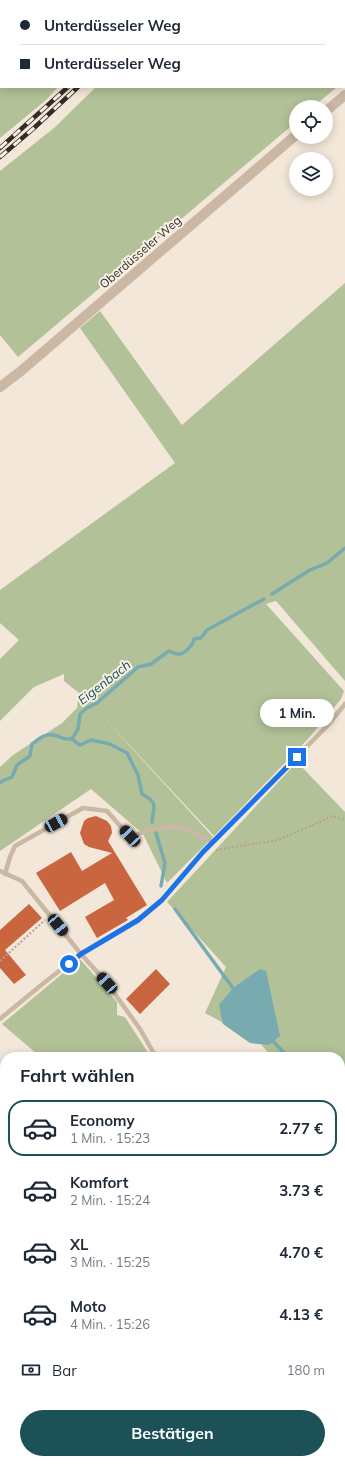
<!DOCTYPE html>
<html lang="de">
<meta charset="utf-8">
<style>
body{margin:0;font-family:Mulish,sans-serif;background:#f6f6f7;color:#1f2937;height:100vh;display:flex;flex-direction:column;font-size:15px;white-space:nowrap}
*{box-sizing:border-box;margin:0}
p{font-size:13px;color:#747a83}
.icon{flex:none;width:22px;height:22px;fill:none;stroke:currentColor;stroke-width:2;stroke-linecap:round;stroke-linejoin:round}
.map{position:relative;flex:1;overflow:hidden}
.side{position:absolute;left:0px;top:1052px;width:345px;height:412px;display:flex;flex-direction:column;background:#fff;border-radius:16px 16px 0 0;box-shadow:0 2px 10px #0003}
.side>*{flex:none}
.hud{position:absolute;left:0px;top:0px;width:345px;height:88px;box-shadow:0 2px 10px #0003;display:grid;align-content:center;height:88px;padding:0 20px;background:#fff}
.buttons{position:absolute;left:289px;top:100px;display:grid;gap:8px}
.buttons a{display:grid;place-items:center;width:44px;height:44px;border-radius:50%;background:#fff;box-shadow:0 2px 10px #0003;font-size:20px}
.end{position:absolute;width:18px;height:18px;margin:-9px;border:5px solid #1a73e8;background:#fff;box-shadow:0 0 0 2px #fff}
.from{border-radius:50%}
.bubble{position:absolute;height:28px;border-radius:14px;background:#fff;box-shadow:0 2px 10px #0003;font-size:13px;font-weight:700;line-height:28px;text-align:center}
.car{position:absolute;width:12px;height:24px;margin:-12px -6px;border-radius:5px;box-shadow:0 0 3px 1px #0007;background:linear-gradient(#222 24%,#8ab4d8 0 40%,#222 0 76%,#8ab4d8 0 86%,#222 0)}
.hud b{display:flex;align-items:center;gap:14px;height:38px;font-size:15px}
.hud b+b{border-top:1px solid #e0e1e3}
.hud i{width:10px;height:10px;background:#1f2937}
ul{padding:0;list-style:none}
li{display:flex;align-items:center;gap:12px;height:56px;margin:0 8px 6px;padding:0 12px;border:2px solid transparent;border-radius:16px}
li div{flex:1}
li b{display:block;font-size:15px}
li em{font-style:normal;font-weight:700}
li.current{border-color:#1b5157}
li>.icon{width:36px;height:36px;stroke-width:1.5}
h2{padding:0 20px;font-size:18px;line-height:48px}
.pay{display:flex;align-items:center;gap:10px;height:44px;padding:0 20px;font-size:15px}
.pay p{margin-inline-start:auto}
.cta{display:flex;gap:8px;margin-top:auto;padding:8px 20px}
.cta a{flex:1;height:46px;border-radius:24px;background:#1b5157;color:#fff;font-size:16px;font-weight:700;line-height:46px;text-align:center}
.map>svg:first-child{display:block}
.green{fill:#b2c198}
.water{fill:#77abaf}
.lines{fill:none;stroke-linecap:round;stroke-linejoin:round}
.stream{stroke:#77abaf;stroke-width:3.5}
.building{fill:#c9653f}
.path{stroke:#b6a18f;stroke-width:2;stroke-dasharray:2 2;stroke-linecap:butt}
.service{stroke:#cab7a4;stroke-width:4.5}
.tertiary{stroke:#cab7a4;stroke-width:10}
.rail-casing{stroke:#352b26;stroke-width:4.5}
.rail{stroke:#f9f1e5;stroke-width:3;stroke-dasharray:9;stroke-linecap:butt}
.route{stroke:#1a73e8;stroke-width:5}
.labels{text-anchor:middle;dominant-baseline:central;stroke-width:4;stroke-linejoin:round;paint-order:stroke}
.street-label{font-size:12px;fill:#352b26;stroke:#f9f1e5}
.water-label{font-size:13px;font-style:italic;fill:#1b5157;stroke:#f9f1e5}
</style>
<div class="map">
<svg width="345" height="1464" viewBox="0 0 345 1464">
<rect width="100%" height="100%" fill="#f2e7d8"/>
<g class="green">
<polygon points="0,0 141,0 1,1 1,87 58,87 46,100 0,138"/>
<polygon points="176,0 345,0 345,80 344,81 344,1 175,1"/>
<polygon points="96,87 337,87 313,107 296,107 296,122 18,357 0,335 0,171 54,128"/>
<polygon points="345,283 345,681 276,601 266,604 344,691 341,699 309,738 214,836 95,708 213,837 167,883 143,834 91,789 0,851 0,767 13,755 62,723 77,708 78,700 84,697 64,681 64,674 34,687 0,721 0,659 19,640 0,623 0,590 175,463 80,328 100,311 182,425"/>
<polygon points="297,762 345,812 345,1124 340,1106 340,1057 272,1057 260,1043 205,1013 226,967 167,902"/>
<polygon points="80,959 117,1002 117,1015 125,1017 151,1057 37,1057 37,1054 2,1024"/>
<polygon points="5,1178 5,1245 0,1239 0,1183"/>
<polygon points="345,1194 345,1464 0,1464 0,1240 5,1247 5,1459 340,1459 340,1200"/>
</g>
<polygon class="water" points="260,969 266,971 280,1036 269,1045 250,1043 223,1024 219,1005 233,988"/>
<g class="lines">
<g class="stream">
<polyline points="272,594 310,570 327,563 345,548"/>
<path d="M72,739l8,6 11,-5 19,4 17,9 11,22 4,19c16,9 12,11 10,28"/>
<path d="M0,783l2,-2 10,-4 5,-12 13,-9 2,-12c6,-4 13,-11 21,-9 9,1 7,5 19,4l6,-10 2,-15 7,-6 10,-5 41,-36 13,-3 18,-13c3,1 6,3 9,3 6,1 15,-9 16,-15l7,-1 6,-8 57,-31"/>
<polyline points="156,833 165,863 161,886"/>
<polyline points="175,909 235,991"/>
<polyline points="271,1039 288,1057"/>
<polyline points="340,1094 345,1097"/>
</g>
</g>
<g class="building">
<polygon points="96,816 107,821 111,826 112,833 108,841 147,905 126,918 128,920 97,938 85,917 114,900 105,883 60,911 36,873 71,852 82,871 112,853 89,847 84,844 80,833 84,821 88,818"/>
<polygon points="29,904 42,918 5,950 26,975 14,984 0,968 0,930"/>
<polygon points="156,969 170,984 140,1014 126,999"/>
</g>
<g class="lines">
<g class="path">
<polyline points="216,850 278,840 304,829 332,816 345,820"/>
<polyline points="0,961 45,920"/>
<polyline points="0,1088 5,1094"/>
</g>
<g class="service">
<polyline points="0,871 22,881 81,954 107,983 140,1029 156,1057"/>
<path d="M5,874l5,-17 5,-11 68,-38 24,3 23,26c17,-7 40,-14 58,-8 8,4 17,9 25,13"/>
<polyline points="0,1019 45,982 81,954 138,921 162,900 203,852 328,725 345,704"/>
</g>
<g class="tertiary">
<polyline points="326,111 345,95"/>
<polyline points="0,387 21,371 296,135"/>
</g>
<g class="rail-casing">
<g id="rail">
<polyline points="150,1 151,0"/>
<polyline points="160,1 161,0"/>
<polyline points="0,148 68,87"/>
<polyline points="0,157 34,128 78,87"/>
</g>
</g>
<use href="#rail" class="rail"/>
</g>
<g class="lines">
<polyline class="route" points="69,964 81,954 138,920 162,900 203,852 297,757"/>
</g>
<g class="labels">
<g class="street-label">
<text transform="translate(140 252) rotate(-41)">Oberdüsseler Weg</text>
</g>
<g class="water-label">
<text transform="translate(104 682) rotate(-38)">Eigenbach</text>
</g>
</g>
</svg>
<div class="buttons">
<a><svg class="icon" aria-label="locate" viewBox="0 0 24 24"><circle cx="12" cy="12" r="6"/><path d="M12 2v4M12 18v4M2 12h4M18 12h4"/></svg></a>
<a><svg class="icon" aria-label="layers" viewBox="0 0 24 24"><path d="M12 4l9 5-9 5-9-5zM3 14l9 5 9-5"/></svg></a>
</div>
<i class="end from" style="left:69px;top:964px"></i>
<i class="end" style="left:297px;top:757px"></i>
<div class="bubble" style="left:260px;top:699px;width:74px">1 Min.</div>
<i class="car" style="left:56px;top:823px;rotate:61deg"></i>
<i class="car" style="left:130px;top:836px;rotate:317deg"></i>
<i class="car" style="left:58px;top:925px;rotate:141deg"></i>
<i class="car" style="left:107px;top:983px;rotate:318deg"></i>
<div class="hud">
<b><i class="from"></i>Unterdüsseler Weg</b>
<b><i></i>Unterdüsseler Weg</b>
</div>
<section class="side">
<h2>Fahrt wählen</h2>
<ul>
<li class="current"><svg class="icon" aria-label="car" viewBox="0 0 24 24"><path d="M5 17H2v-5l4-1 3-4h7l3 4 3 1v5h-3M9 17h6M6 11h13"/><circle cx="7" cy="17" r="2"/><circle cx="17" cy="17" r="2"/></svg><div><b>Economy</b><p>1 Min. · 15:23</p></div><em>2.77 €</em></li>
<li><svg class="icon" aria-label="car" viewBox="0 0 24 24"><path d="M5 17H2v-5l4-1 3-4h7l3 4 3 1v5h-3M9 17h6M6 11h13"/><circle cx="7" cy="17" r="2"/><circle cx="17" cy="17" r="2"/></svg><div><b>Komfort</b><p>2 Min. · 15:24</p></div><em>3.73 €</em></li>
<li><svg class="icon" aria-label="car" viewBox="0 0 24 24"><path d="M5 17H2v-5l4-1 3-4h7l3 4 3 1v5h-3M9 17h6M6 11h13"/><circle cx="7" cy="17" r="2"/><circle cx="17" cy="17" r="2"/></svg><div><b>XL</b><p>3 Min. · 15:25</p></div><em>4.70 €</em></li>
<li><svg class="icon" aria-label="car" viewBox="0 0 24 24"><path d="M5 17H2v-5l4-1 3-4h7l3 4 3 1v5h-3M9 17h6M6 11h13"/><circle cx="7" cy="17" r="2"/><circle cx="17" cy="17" r="2"/></svg><div><b>Moto</b><p>4 Min. · 15:26</p></div><em>4.13 €</em></li>
</ul>
<div class="pay"><svg class="icon" aria-label="cash" viewBox="0 0 24 24"><path d="M3 7h18v10H3z"/><circle cx="12" cy="12" r="2"/></svg>Bar<p>180 m</p></div>
<div class="cta"><a>Bestätigen</a></div>
</section>
</div>
